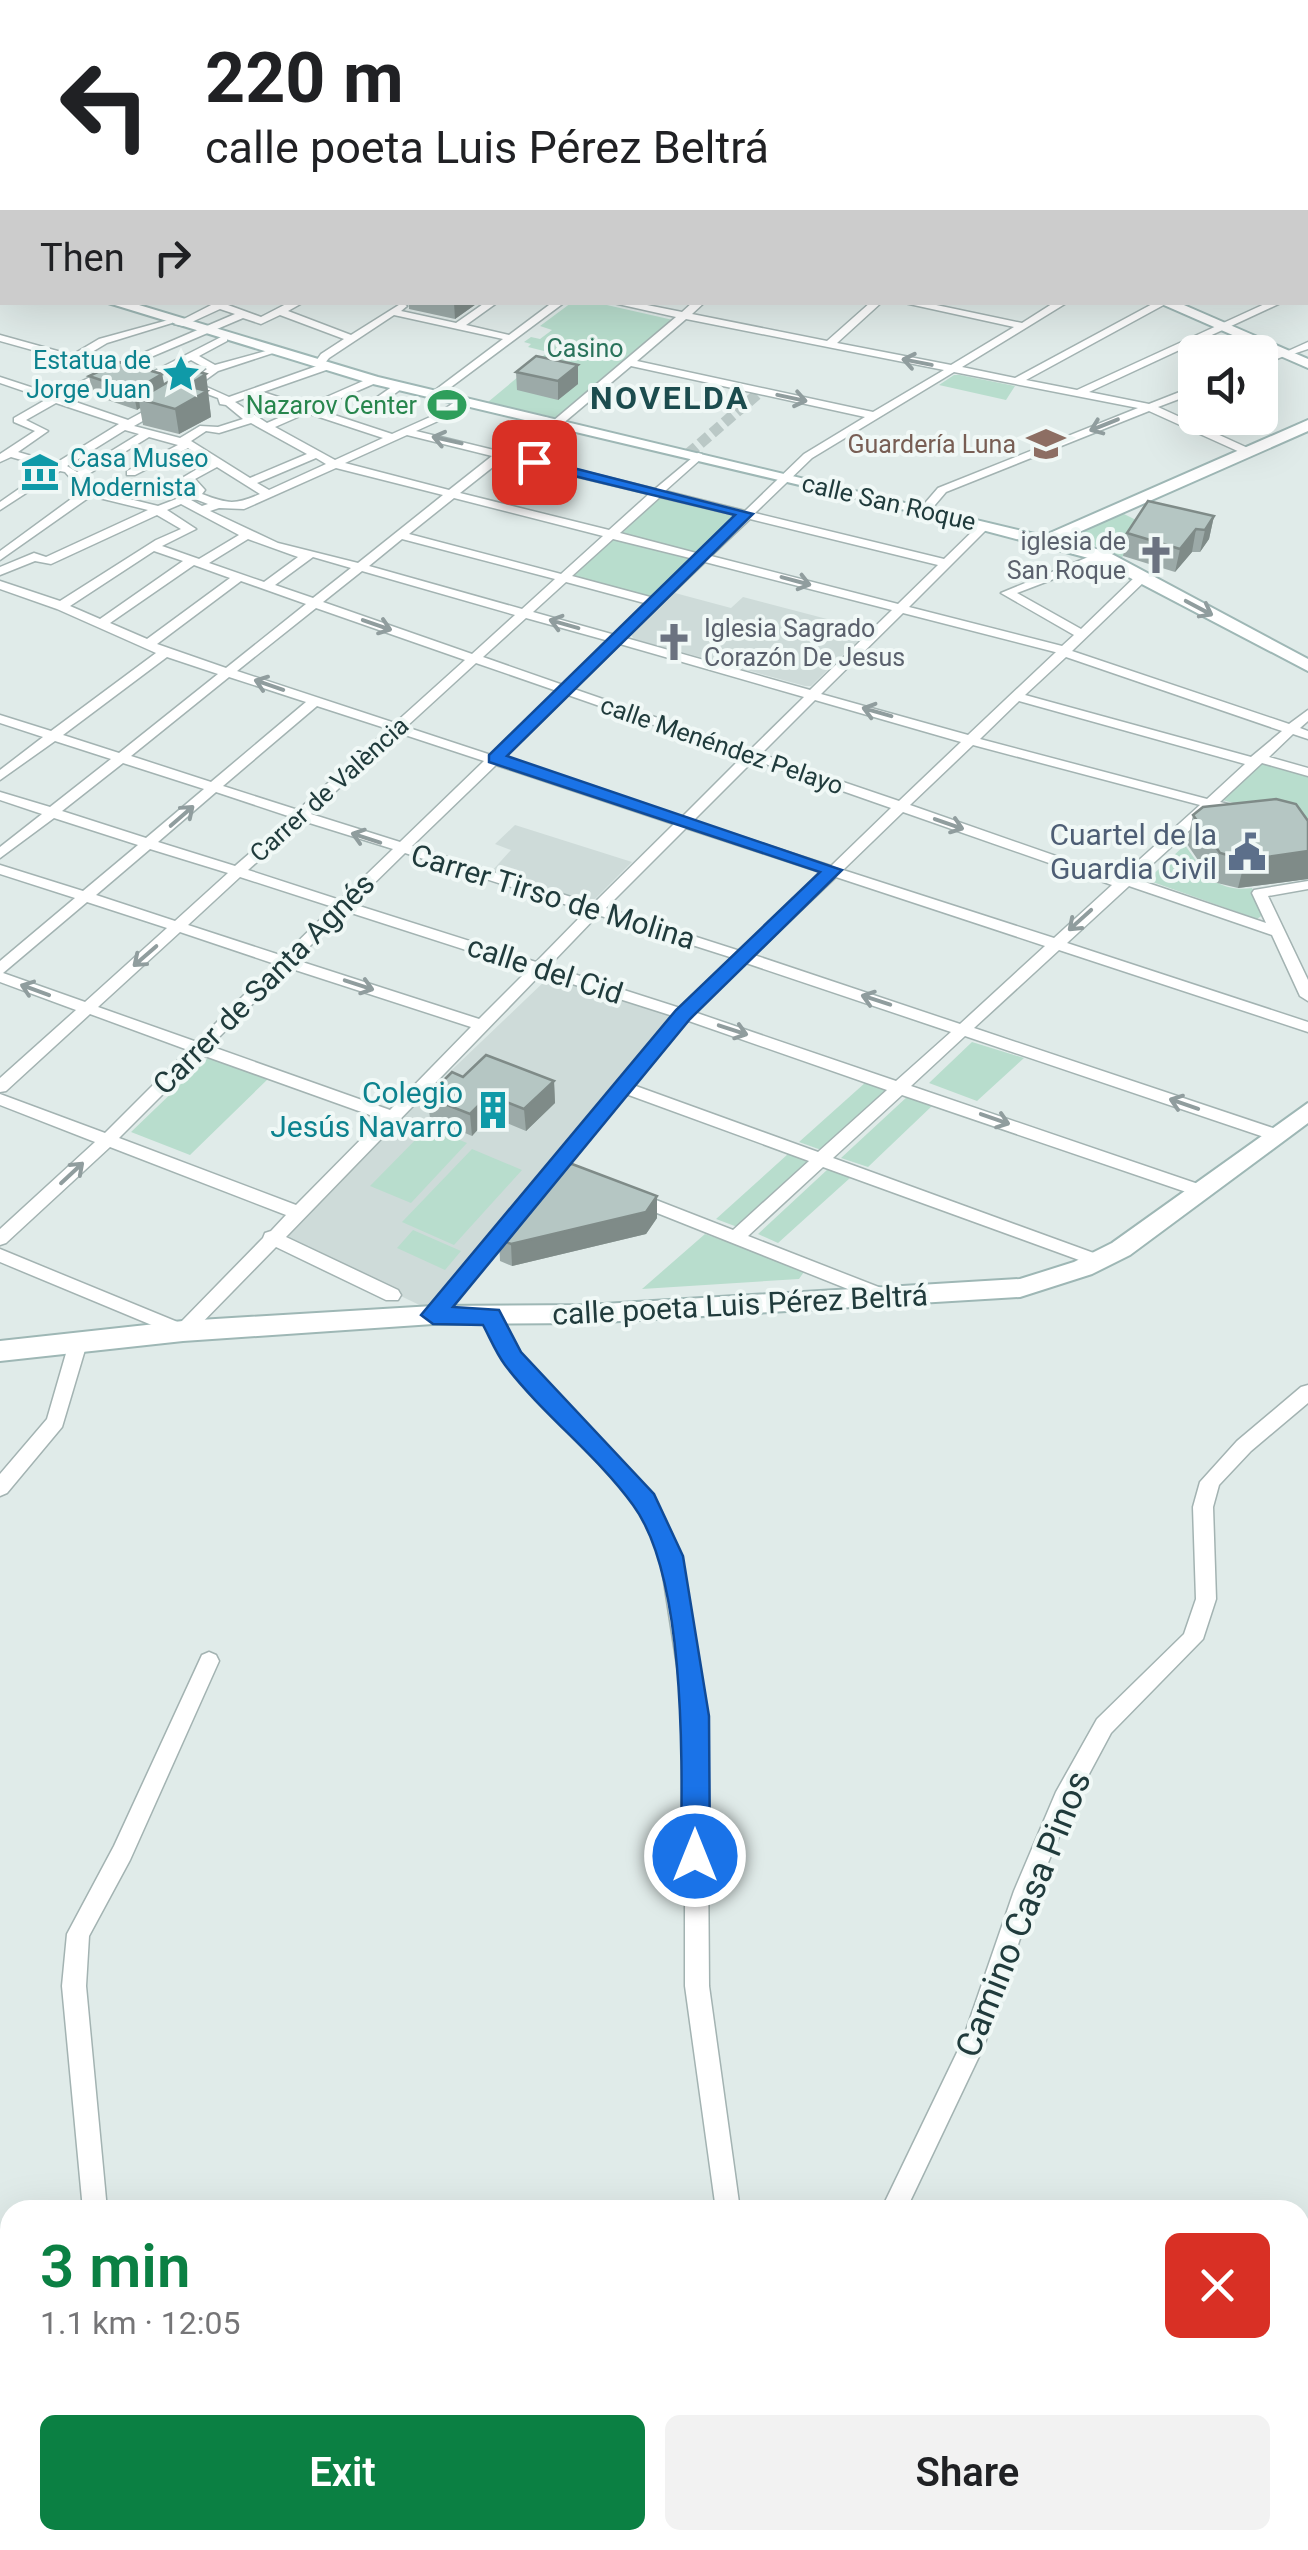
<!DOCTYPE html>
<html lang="en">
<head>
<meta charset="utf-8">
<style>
	:root { --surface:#fff; --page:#f2f2f2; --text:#202124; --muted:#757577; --accent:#0b8043 }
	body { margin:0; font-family:Roboto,sans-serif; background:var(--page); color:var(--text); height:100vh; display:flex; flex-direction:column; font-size:38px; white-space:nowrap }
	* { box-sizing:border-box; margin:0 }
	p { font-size:32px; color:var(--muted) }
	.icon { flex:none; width:55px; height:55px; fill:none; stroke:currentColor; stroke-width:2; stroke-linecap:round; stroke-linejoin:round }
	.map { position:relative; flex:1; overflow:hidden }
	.side { position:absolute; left:0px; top:2200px; width:1310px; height:350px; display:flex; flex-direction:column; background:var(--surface); border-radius:30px 30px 0 0; box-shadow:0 10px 40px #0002 }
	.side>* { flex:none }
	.hud { position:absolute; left:0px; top:0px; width:1310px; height:305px; box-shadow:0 10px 40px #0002; background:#fff; color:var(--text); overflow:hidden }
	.buttons { position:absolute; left:1178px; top:335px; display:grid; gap:20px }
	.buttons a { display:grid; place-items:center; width:100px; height:100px; border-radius:15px; background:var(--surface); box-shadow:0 10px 40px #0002; font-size:50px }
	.pin { position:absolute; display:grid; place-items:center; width:85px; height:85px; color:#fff; margin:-42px; border-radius:20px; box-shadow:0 5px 15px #0006 }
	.me { position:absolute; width:110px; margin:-55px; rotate:0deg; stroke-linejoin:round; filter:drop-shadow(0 0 8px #0008) }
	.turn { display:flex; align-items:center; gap:35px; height:210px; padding:0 40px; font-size:45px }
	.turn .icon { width:130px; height:130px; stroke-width:2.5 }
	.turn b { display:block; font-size:70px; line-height:85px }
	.then { display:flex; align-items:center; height:95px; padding:0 40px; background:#0003; gap:20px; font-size:38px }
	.round { display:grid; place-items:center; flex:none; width:105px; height:105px; border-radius:15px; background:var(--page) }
	.overview { display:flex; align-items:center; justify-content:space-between; height:170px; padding:0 40px }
	h1 { font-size:60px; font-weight:600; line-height:75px; color:var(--accent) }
	.action { display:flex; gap:20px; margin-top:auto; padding:20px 40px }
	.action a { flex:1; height:115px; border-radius:15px; background:var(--accent); color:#fff; font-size:40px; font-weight:600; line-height:115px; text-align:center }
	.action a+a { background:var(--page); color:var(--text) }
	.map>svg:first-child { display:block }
	.built { fill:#cedbd9 }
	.green { fill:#b8ddcd }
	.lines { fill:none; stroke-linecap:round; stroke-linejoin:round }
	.street-tunnel { stroke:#bac8c6; stroke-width:11; stroke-dasharray:11 5; stroke-linecap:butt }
	.street-casing { stroke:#a3b3b2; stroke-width:3 }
	.secondary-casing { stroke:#9eb7b5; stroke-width:4 }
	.street { fill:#fff; fill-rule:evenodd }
	.secondary { fill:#fff; fill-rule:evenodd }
	.wall { fill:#9caaa8 }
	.shaded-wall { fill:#7f8b88 }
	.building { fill:#b5c6c3; stroke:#7f8b88; stroke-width:2.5 }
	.oneway { stroke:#909d9e }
	.route { fill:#1a73e8; stroke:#114b97; stroke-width:2.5 }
	.labels { text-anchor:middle; stroke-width:8; stroke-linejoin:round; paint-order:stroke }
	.far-park-label { font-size:25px; fill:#2a745c; stroke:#f0f8f6 }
	.far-culture-label { font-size:25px; fill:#0d838f; stroke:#f0f8f6; text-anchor:end }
	.far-leisure-label { font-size:25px; fill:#27864d; stroke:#f0f8f6; text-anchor:end }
	.far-education-label { font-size:25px; fill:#785e54; stroke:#f0f8f6; text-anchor:end }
	.far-street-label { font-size:25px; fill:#203b3c; stroke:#f0f8f6 }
	.far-worship-label { font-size:25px; fill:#5b616d; stroke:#f0f8f6; text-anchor:end }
	.service-label { font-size:30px; fill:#4e5e75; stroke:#f0f8f6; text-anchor:end }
	.street-label { font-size:30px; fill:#203b3c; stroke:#f0f8f6 }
	.culture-label { font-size:30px; fill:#0d838f; stroke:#f0f8f6; text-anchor:end }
	.far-district-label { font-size:32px; font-weight:bold; letter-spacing:2.5px; fill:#1c4c4e; stroke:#f0f8f6 }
	.near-street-label { font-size:35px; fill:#203b3c; stroke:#f0f8f6 }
</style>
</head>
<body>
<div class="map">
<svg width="1308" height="2550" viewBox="0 0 1308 2550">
	<rect width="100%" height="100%" fill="#e0ebe9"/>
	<path class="built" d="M675 593 731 608 743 597 869 630 811 686H805L634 639 631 635Z
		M515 825 632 862 593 901 584 902 491 872 511 850 495 844Z
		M549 977 676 1017 430 1310 277 1237Z"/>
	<path class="green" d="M571 303H598L673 320 557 418 488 402 548 352 528 347 531 344 524 342 531 337 540 339 552 330 540 326Z
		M954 375H960L1015 386 1006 400 939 385Z
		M659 496 739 514 652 598 570 577Z
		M1122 513 1144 524 1121 559 1082 539 1084 531Z
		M1263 762 1308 775V823L1222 800Z
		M1185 845C1204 872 1215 893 1252 888L1264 914 1257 919 1147 880Z
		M972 1042 1024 1058 977 1101 929 1083Z
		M208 1058 269 1078 190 1155 131 1132Z
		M866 1082 891 1091 824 1151 799 1142Z
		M908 1096 933 1105 868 1167 841 1158Z
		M428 1127 467 1143 411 1203 370 1186Z
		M472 1149 522 1170 454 1245 402 1222Z
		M788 1154 812 1163 740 1228 716 1219Z
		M828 1169 850 1178 778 1243 758 1234Z
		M413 1230 461 1251 445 1270 397 1248Z
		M705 1234 806 1269 799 1279 642 1289Z"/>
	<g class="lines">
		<path class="street-tunnel" d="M688 454 761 391"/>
		<g class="street-casing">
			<path id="street" d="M0 44H2V49H0Z
				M0 89H2V93H0Z
				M2 133V139L0 140V134Z
				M0 175 2 176V182L0 181Z
				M0 217 2 218V224L0 223Z
				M2 248V255L0 256V249Z
				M217 302H231L228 305 261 317 290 302H304L288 311 351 335 402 303 407 306 401 311 456 323 486 302H498L466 325 509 335 553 302H565L439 396 430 394 503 339 394 315 329 358 324 364 329 365V369L263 392 306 406 370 378H378V382L316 409 392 434 439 413 459 399H467V403L447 417 416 431 498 451 544 417 548 418V422L509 453 655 489 698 453 702 454V458L665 491 745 511 804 454 865 417 631 366 561 425H553V421L676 317 609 302H632L682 312 693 302H705L692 314 827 341 871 302H882L837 343 951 365 1014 327 900 302H922L1022 323 1055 302H1068L962 367 1015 378 1156 302H1169L1026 380 1077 390 1269 302H1283L1089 392 1149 404 1195 386V393L1158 407 1250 449V453H1242L1149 411 946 492 929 512H921L919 510 938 488 1138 408 954 372 812 458 755 513 944 559 981 523H989V527L909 607 1062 646 1074 635 1001 593 1098 553H1106V559L1017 593 1081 629 1137 575H1145V581L1072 651 1289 724 1308 710V721L1300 728 1308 731V739L1293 734 1269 757 1308 768V776L1262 763 1220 802 1240 807V813L1213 809 1136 879 1266 923 1252 893 1254 890 1308 881V889L1268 896 1308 980V1001L1300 996 1272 935 1129 886 1067 943 1308 1022V1032L1059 950 974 1028 1282 1131 1284 1135 1282 1139H1270L965 1036 911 1086 1207 1187 1209 1191 1207 1195H1195L902 1095 833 1158 1102 1256 1105 1260 1096 1266 1090 1264 823 1167 748 1236 894 1293 897 1298 888 1305 632 1203 630 1199 632 1195 638 1193 733 1230 809 1161 626 1094 439 1320H427L424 1315 427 1310 673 1016 541 974 286 1237 398 1290 401 1295 398 1300H386L276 1247 189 1336 183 1338 0 1262V1249L180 1323 263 1238 265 1233 271 1231 286 1215 110 1147 6 1243 0 1245V1229L95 1142 0 1105V1094L105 1133 188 1050 90 1014 6 1091 0 1092V1078L76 1010 0 982V961L75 898 0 874V865L83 891 138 845 54 818 0 858V847L42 814 0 800V792L50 807 111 759 55 741 0 780V770L43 737 0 723V715L51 731 156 653 57 609 0 589V581L60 601 156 540 181 529 157 515 51 564 35 561 0 575V567L34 553 46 557 148 510 91 496 0 560V551L82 491 65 472 60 471 0 510V502L49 468 11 457 0 462V454L35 431 14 422V418L47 399 0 383V377L55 395 104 370 0 341V335L72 355 99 339 172 319V323L107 343 82 358 113 366 235 314 220 309 183 326 174 324ZM280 315 344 339 321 354 314 364 317 366 229 397 200 384 218 371 273 353V349L215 365 199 356 227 341V337L223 336 139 379 154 383 153 379 191 360 207 369 183 388 184 390 194 389 218 398 220 404 226 405 243 419 218 427 200 426 180 438 134 426 167 407V403H159L128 420 64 398 132 365 243 318 261 324ZM686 319 944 370 873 412 637 361ZM253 395 297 410 267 423 235 402ZM56 403 119 424 56 463 18 452 48 431 26 420ZM307 413 383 438 335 460 275 427ZM251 423 307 454 250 478 191 441 206 431 219 433ZM125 430 139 434 77 472 67 466ZM407 435 492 456 449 490 345 463ZM149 437 178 445 127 471V475H135L188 448 209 462 182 478 193 490 192 493 158 506 93 490 82 478ZM316 458 326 464 269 490 257 483ZM503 459 649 494 609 530 460 493ZM217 467 260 494C235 505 228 504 202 494L205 490 195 479ZM336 468 443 495 358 563 278 543 210 511 219 508 244 509ZM660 497 739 516 700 554 620 533ZM454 498 603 536 561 574 409 534ZM195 499 208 504 202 506 191 500ZM181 504 239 535 199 559 162 546 196 529 167 510ZM750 519 938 565 898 604 711 556ZM248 539 298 557 264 582 209 563ZM402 539 555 579 522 609 369 566ZM613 539 694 559 654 598 572 576ZM154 551 183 561 100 619 70 606ZM313 557 351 568 313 598 275 585ZM705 562 892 610 810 690 626 638ZM194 565 230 578 147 639 110 623ZM362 571 515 615 472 654 323 602ZM241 581 306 604 226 668 157 644ZM566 582 648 604 615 635 533 612ZM316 608 465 660 395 723 237 671ZM903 613 1055 652H1056L968 735 821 694ZM526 618 609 641 563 685 483 657ZM620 644 804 697 750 750 574 689ZM167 657 218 674 119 753 63 735ZM1066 657 1282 731 1251 757 1025 695ZM476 663 557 691 491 755 406 727ZM229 677 306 702 211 782 131 756ZM568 695 743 756 682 817 503 758ZM815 700 961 742 899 801 761 754ZM1019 701 1245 764 1207 799 980 739ZM317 706 388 729 298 810 223 786ZM399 733 484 761 400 842 311 814ZM973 745 1200 805 1119 878 910 805ZM754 760 891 808 831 866 693 821ZM123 763 204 789 146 838 62 811ZM496 765 674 824 593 904 412 846ZM216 792 291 817 235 866 158 842ZM903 812 1112 885 1054 938 843 870ZM303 821 393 849 340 900 248 870ZM686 828 823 873 740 951 606 908ZM150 849 228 873 175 921 96 895ZM405 853 586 911 536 962 353 904ZM240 877 333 907 283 956 188 925ZM836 877 1045 946 960 1024 754 955ZM87 902 167 928 85 1002 3 973ZM345 911 528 970 479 1019 296 960ZM598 915 733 958 680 1008 549 966ZM180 932 275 964 197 1042 98 1007ZM746 963 951 1032 896 1081 694 1012ZM289 968 471 1027 390 1110 210 1046ZM686 1020 887 1090 818 1152 633 1085ZM202 1055 381 1119 296 1205 119 1138Z
				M1308 342V349L1293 354 1288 351Z
				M1280 352 1289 354 1260 366V359Z
				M396 384 405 386 381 404H373V400Z
				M490 1309 496 1311 519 1353 652 1496 680 1556 707 1717 709 1986 740 2210H716L685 1986V1717L660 1556 638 1506 506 1363 481 1316 484 1311Z
				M78 1336 84 1338 87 1343 62 1427 7 1493 0 1496V1474L47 1419 69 1343 72 1338Z
				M1308 1385V1403L1251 1451 1219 1485 1213 1507 1216 1599 1203 1639 1111 1733 1073 1804 1036 1891 984 2046 906 2210H881L962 2042 1014 1891 1056 1792 1097 1719 1184 1634 1196 1599 1193 1507 1200 1482 1237 1441 1301 1387Z
				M209 1652 216 1655 219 1661 130 1860 89 1936 86 1986 107 2210H83L62 1986 67 1934 114 1846 202 1655Z
				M51 2540H94L89 2550H46Z
				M742 2540H770L768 2550H740Z"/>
		</g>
		<g class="secondary-casing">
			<path id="secondary" d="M336 0H359L360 2H338Z
				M0 55H2V62H0Z
				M0 265H2V273H0Z
				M105 302H129L378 377 1043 536 1308 420V431L1061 540 1108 552 1308 659V671L1096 560 922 514 369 383Z
				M1157 302H1177L1308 359V368Z
				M1308 1103V1123L1130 1255 1092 1274 1020 1297 587 1323 433 1324 183 1341 0 1361V1341L183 1321 433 1306 587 1305 1020 1279 1074 1262 1112 1243Z"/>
		</g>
		<use href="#street" class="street"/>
		<use href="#secondary" class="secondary"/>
	</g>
	<path class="wall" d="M0 0 2 2V31L0 30Z
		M409 302H479L455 319 409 309Z
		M578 365V384L558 400 517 390 516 372Z
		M162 374 164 384 206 374 211 417 179 434 143 425 140 408 137 410 93 395 89 376Z
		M1214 516 1209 539 1200 552H1192L1175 572 1123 556 1127 533Z
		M1193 815 1308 821V879L1238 888 1213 882 1187 844Z
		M463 1077 554 1081 555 1103 526 1131 490 1116 472 1136 430 1118 427 1097Z
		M657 1196V1218L646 1234 512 1266 500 1261 499 1239Z"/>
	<path class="shaded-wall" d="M46 0H82V2H41Z
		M454 302H479L455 319Z
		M578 365V384L558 400V381Z
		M162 374 166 393 139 399 140 408 137 410 133 391Z
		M206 374 211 417 179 434 175 409 187 386Z
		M1214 516 1209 539 1200 552 1205 530Z
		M1196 529 1192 552 1175 572 1180 549Z
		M1308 851V879L1238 888 1245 860Z
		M554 1081 555 1103 526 1131 524 1109Z
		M489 1095 490 1116 472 1136 470 1114Z
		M657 1196V1218L646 1234 512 1266 511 1244Z"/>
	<path class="building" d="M0 0H46L41 2H2V11H0Z
		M536 356 578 365 558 381 516 372Z
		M119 362 162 374 133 391 89 376Z
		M190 369 206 374 187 386 207 391 175 409 139 399Z
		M1148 501 1214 516 1205 530 1196 529 1180 549 1127 533Z
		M1276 799 1296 804 1308 821V851L1245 860 1220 853 1193 815 1203 807Z
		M486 1055 554 1081 524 1109 489 1095 470 1114 427 1097 452 1072 463 1077Z
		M572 1164 657 1196 646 1212 511 1244 499 1239 563 1166Z"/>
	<defs><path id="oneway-shaft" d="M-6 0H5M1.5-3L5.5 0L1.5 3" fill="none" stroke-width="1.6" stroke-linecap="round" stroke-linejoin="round" transform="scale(2.5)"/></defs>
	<g class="oneway">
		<use href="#oneway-shaft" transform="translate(917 362) rotate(-169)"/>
		<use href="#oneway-shaft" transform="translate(792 398) rotate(12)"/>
		<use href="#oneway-shaft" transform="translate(1104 425) rotate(158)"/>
		<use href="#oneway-shaft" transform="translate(447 440) rotate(-167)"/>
		<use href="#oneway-shaft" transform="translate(796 581) rotate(15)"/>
		<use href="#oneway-shaft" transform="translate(1199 608) rotate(28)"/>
		<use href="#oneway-shaft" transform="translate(564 624) rotate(-164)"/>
		<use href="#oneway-shaft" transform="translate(377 625) rotate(19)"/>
		<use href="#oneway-shaft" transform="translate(269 685) rotate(-161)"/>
		<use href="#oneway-shaft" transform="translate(877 712) rotate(-164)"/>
		<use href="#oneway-shaft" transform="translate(182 816) rotate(-41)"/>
		<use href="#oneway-shaft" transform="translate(949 824) rotate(19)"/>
		<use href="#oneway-shaft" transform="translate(366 838) rotate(-162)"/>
		<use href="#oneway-shaft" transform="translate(1080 920) rotate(138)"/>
		<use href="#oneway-shaft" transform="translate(145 956) rotate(139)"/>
		<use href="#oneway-shaft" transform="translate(359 985) rotate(18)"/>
		<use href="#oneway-shaft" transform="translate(35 990) rotate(-160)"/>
		<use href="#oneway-shaft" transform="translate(876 1000) rotate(-162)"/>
		<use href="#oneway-shaft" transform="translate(733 1030) rotate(18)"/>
		<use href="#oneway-shaft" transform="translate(1184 1104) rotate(-161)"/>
		<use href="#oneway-shaft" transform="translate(995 1119) rotate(19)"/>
		<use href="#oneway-shaft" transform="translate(72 1173) rotate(-43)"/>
	</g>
	<path class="route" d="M534 458 753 514 507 756 842 870 690 1019 453 1307 499 1310 521 1352 654 1494 683 1556 709 1716 710 1856 705 1866 695 1870 685 1866 681 1856C682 1767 687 1578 633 1505 596 1454 543 1415 505 1365 496 1353 490 1338 483 1325L433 1324 421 1315 676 1010 820 872 489 762V755L735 515 529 465V459Z"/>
	<defs>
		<g id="sight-bare" transform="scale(3)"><path d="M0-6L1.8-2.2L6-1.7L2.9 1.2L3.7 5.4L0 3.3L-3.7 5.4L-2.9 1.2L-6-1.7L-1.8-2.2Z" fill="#0f9aa8" stroke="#f0f8f6" stroke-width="2.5" paint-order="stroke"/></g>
		<g id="stadium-bare" transform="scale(3)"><path d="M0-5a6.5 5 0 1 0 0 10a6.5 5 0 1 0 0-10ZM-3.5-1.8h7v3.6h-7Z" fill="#2e9e5b" stroke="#f0f8f6" stroke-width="2.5" paint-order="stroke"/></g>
		<g id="school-bare" transform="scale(3)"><path d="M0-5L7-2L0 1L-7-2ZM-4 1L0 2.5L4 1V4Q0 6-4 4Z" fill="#8d6e63" stroke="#f0f8f6" stroke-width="2.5" paint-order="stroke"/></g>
		<g id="museum-bare" transform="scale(3)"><path d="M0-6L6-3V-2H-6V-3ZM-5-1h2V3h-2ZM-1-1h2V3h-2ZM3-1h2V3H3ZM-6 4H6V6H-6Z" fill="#0f9aa8" stroke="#f0f8f6" stroke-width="2.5" paint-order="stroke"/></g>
		<g id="church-bare" transform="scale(3)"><path d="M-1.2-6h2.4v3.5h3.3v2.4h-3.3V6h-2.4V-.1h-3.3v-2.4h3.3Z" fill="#6b7280" stroke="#f0f8f6" stroke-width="2.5" paint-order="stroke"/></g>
		<g id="civic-bare" transform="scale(3)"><path d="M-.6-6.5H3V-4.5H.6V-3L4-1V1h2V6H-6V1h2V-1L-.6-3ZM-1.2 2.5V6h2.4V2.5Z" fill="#5c6f8a" stroke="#f0f8f6" stroke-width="2.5" paint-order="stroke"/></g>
		<g id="building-bare" transform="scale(3)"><path d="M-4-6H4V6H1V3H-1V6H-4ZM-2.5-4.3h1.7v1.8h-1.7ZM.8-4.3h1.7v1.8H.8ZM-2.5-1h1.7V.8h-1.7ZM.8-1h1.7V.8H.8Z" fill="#0f9aa8" stroke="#f0f8f6" stroke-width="2.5" paint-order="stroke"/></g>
	</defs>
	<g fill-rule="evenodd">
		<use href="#sight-bare" x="181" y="374"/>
		<use href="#stadium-bare" x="447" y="405"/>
		<use href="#school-bare" x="1046" y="444"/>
		<use href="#museum-bare" x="40" y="472"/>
		<use href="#church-bare" x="1156" y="555"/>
		<use href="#church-bare" x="674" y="642"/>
		<use href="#civic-bare" x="1247" y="852"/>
		<use href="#building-bare" x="493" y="1110"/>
	</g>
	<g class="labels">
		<g class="far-park-label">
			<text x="585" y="357">Casino</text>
		</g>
		<g class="far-culture-label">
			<text x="151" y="369">Estatua de<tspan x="151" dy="29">Jorge Juan</tspan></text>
			<text x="70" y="467" text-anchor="start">Casa Museo<tspan x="70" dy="29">Modernista</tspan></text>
		</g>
		<g class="far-leisure-label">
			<text x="417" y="414">Nazarov Center</text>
		</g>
		<g class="far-education-label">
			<text x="1016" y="453">Guardería Luna</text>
		</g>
		<g class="far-street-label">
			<text transform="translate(889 502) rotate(13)" y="9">calle San Roque</text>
			<text transform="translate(722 745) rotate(19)" y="9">calle Menéndez Pelayo</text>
			<text transform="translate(329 789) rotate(-42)" y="9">Carrer de València</text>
		</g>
		<g class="far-worship-label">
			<text x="1126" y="550">iglesia de<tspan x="1126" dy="29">San Roque</tspan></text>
			<text x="704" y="637" text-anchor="start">Iglesia Sagrado<tspan x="704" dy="29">Corazón De Jesus</tspan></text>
		</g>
		<g class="service-label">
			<text x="1217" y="845">Cuartel de la<tspan x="1217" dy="34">Guardia Civil</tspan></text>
		</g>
		<g class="street-label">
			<text transform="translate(553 897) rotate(17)" y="10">Carrer Tirso de Molina</text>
			<text transform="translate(545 970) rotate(18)" y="10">calle del Cid</text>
			<text transform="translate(264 984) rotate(-45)" y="10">Carrer de Santa Agnés</text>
			<text transform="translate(740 1305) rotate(-3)" y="10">calle poeta Luis Pérez Beltrá</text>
		</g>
		<g class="culture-label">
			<text x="463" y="1103">Colegio<tspan x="463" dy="34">Jesús Navarro</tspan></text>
		</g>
		<g class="far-district-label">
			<text x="670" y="409">NOVELDA</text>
		</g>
		<g class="near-street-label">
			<text transform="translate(1023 1914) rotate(-68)" y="12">Camino Casa Pinos</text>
		</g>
	</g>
</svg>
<div class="buttons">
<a><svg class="icon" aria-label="sound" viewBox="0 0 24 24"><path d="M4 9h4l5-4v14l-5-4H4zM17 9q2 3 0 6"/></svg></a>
</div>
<div class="pin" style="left:534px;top:462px;background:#d93025"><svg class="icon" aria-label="arrive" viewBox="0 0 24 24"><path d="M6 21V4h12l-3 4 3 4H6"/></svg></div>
<svg class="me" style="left:695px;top:1856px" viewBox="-20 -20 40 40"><circle r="17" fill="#1a73e8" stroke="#fff" stroke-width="3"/><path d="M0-11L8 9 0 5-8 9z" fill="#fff"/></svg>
<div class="hud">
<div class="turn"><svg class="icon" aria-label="left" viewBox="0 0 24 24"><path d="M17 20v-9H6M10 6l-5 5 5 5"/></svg><div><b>220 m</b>calle poeta Luis Pérez Beltrá</div></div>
<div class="then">Then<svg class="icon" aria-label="right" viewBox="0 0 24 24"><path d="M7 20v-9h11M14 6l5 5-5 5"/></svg></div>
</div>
<section class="side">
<div class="overview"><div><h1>3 min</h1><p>1.1 km · 12:05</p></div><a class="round" style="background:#d93025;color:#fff"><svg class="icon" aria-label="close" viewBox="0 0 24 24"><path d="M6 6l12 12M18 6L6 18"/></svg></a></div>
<div class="action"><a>Exit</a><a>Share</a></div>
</section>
</div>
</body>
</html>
